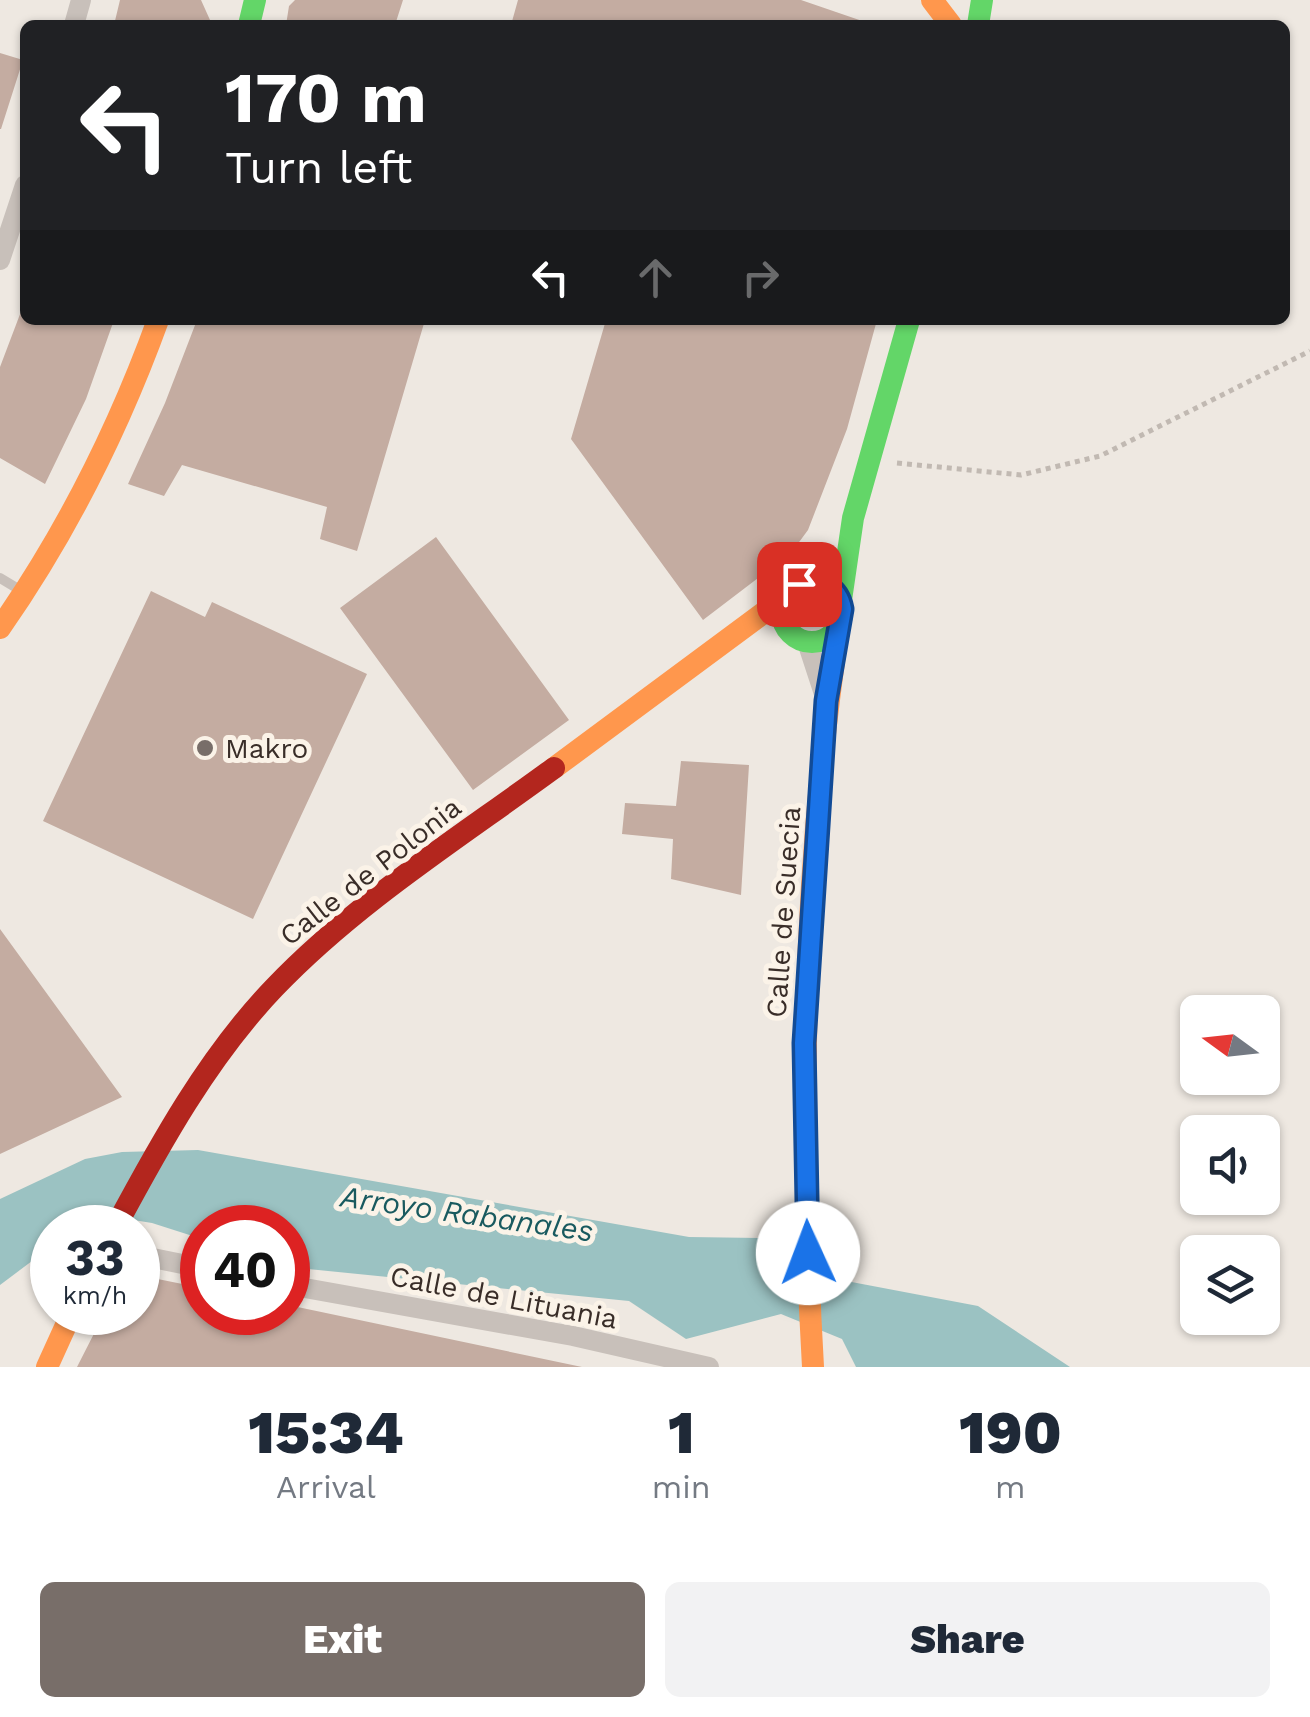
<!DOCTYPE html>
<html lang="en">
<head>
<meta charset="utf-8">
<style>
	:root { --surface:#fff; --page:#f2f2f3; --text:#1f2937; --muted:#747a83; --accent:#786e69 }
	body { margin:0; font-family:"Work Sans",sans-serif; background:var(--page); color:var(--text); height:100vh; display:flex; flex-direction:column; font-size:38px; white-space:nowrap }
	* { box-sizing:border-box; margin:0 }
	p { font-size:32px; color:var(--muted) }
	.icon { flex:none; width:55px; height:55px; fill:none; stroke:currentColor; stroke-width:2; stroke-linecap:round; stroke-linejoin:round }
	.map { position:relative; height:1367px; overflow:hidden }
	.details { display:flex; flex-direction:column; background:var(--surface); flex:1 }
	.details>* { flex:none }
	.banner { position:absolute; left:20px; top:20px; width:1270px; height:305px; border-radius:15px; box-shadow:0 2px 8px #0004; background:#202124; color:#fff; overflow:hidden }
	.needle { width:65px; rotate:285deg }
	.fabs { position:absolute; left:1180px; top:995px; display:grid; gap:20px }
	.fabs a { display:grid; place-items:center; width:100px; height:100px; border-radius:15px; background:var(--surface); box-shadow:0 2px 8px #0004; font-size:50px }
	.speed { position:absolute; left:30px; top:1205px; display:flex; gap:20px; font-size:50px; font-weight:700; text-align:center }
	.speed>* { display:grid; place-content:center; width:130px; height:130px; border-radius:50%; background:var(--surface); box-shadow:0 2px 8px #0004; line-height:1 }
	.speed small { font-size:25px; font-weight:400 }
	.speed .limit { border:15px solid #d22; background:#fff; color:#111 }
	.pin { position:absolute; display:grid; place-items:center; width:85px; height:85px; color:#fff; margin:-42px; border-radius:20px; box-shadow:0 5px 15px #0006 }
	.me { position:absolute; width:110px; margin:-55px; rotate:358deg; stroke-linejoin:round; filter:drop-shadow(0 0 8px #0008) }
	.turn { display:flex; align-items:center; gap:35px; height:210px; padding:0 40px; font-size:45px }
	.turn .icon { width:130px; height:130px; stroke-width:2.5 }
	.turn b { display:block; font-size:70px; line-height:85px }
	.lanes { display:flex; align-items:center; height:95px; padding:0 40px; background:#0003; justify-content:center; gap:50px; direction:ltr }
	.lanes .off { opacity:.35 }
	.eta { display:flex; justify-content:space-evenly; align-items:center; height:170px; text-align:center }
	.eta b { font-size:60px; font-weight:800; line-height:70px }
	.action { display:flex; gap:20px; margin-top:auto; padding:20px 40px }
	.action a { flex:1; height:115px; border-radius:15px; background:var(--accent); color:#fff; font-size:40px; font-weight:800; line-height:115px; text-align:center }
	.action a+a { background:var(--page); color:var(--text) }
	.map>svg:first-child { display:block }
	.water { fill:#9bc2c2 }
	.building { fill:#c4aca1 }
	.lines { fill:none; stroke-linecap:round; stroke-linejoin:round }
	.path { stroke:#c1b9b2; stroke-width:5; stroke-dasharray:5 5; stroke-linecap:butt }
	.lane { stroke:#c8c0ba; stroke-width:10 }
	.street { stroke:#c8c0ba; stroke-width:20 }
	.fast { stroke:#63d668; stroke-width:22 }
	.slow { stroke:#ff974d; stroke-width:22 }
	.jam { stroke:#b3261e; stroke-width:22 }
	.route-casing { stroke:#114b97; stroke-width:25 }
	.route { stroke:#1a73e8; stroke-width:18 }
	.poi-dot { fill:#786e69; stroke:#fbf3e8; stroke-width:4 }
	.labels { text-anchor:middle; stroke-width:10; stroke-linejoin:round; paint-order:stroke }
	.poi-label { font-size:28px; fill:#392d28; stroke:#fbf3e8; text-anchor:start }
	.street-label { font-size:28px; fill:#392d28; stroke:#fbf3e8 }
	.water-label { font-size:30px; font-style:italic; fill:#195a5f; stroke:#fbf3e8 }
</style>
</head>
<body>
<div class="map">
<svg width="1310" height="1367" viewBox="0 0 1310 1367">
	<rect width="100%" height="100%" fill="#eee8e1"/>
	<path class="water" d="M198 1150 689 1237 759 1238 841 1280 978 1306 1070 1367H856L842 1339 781 1314 686 1339 629 1301 288 1267V1228H202V1239L152 1223 96 1214 78 1227 52 1228V1246L0 1285V1199L85 1159 122 1152Z"/>
	<path class="building" d="M120 0H201L210 20 208 25H114Z
		M295 0H403L395 25H286L289 6Z
		M518 0H801L871 24 511 25Z
		M0 53 23 60 1 129H0Z
		M25 301V320H114L86 399 45 484 0 458V367Z
		M197 320H425L357 551 320 539 327 507 182 465 164 496 128 484 165 403Z
		M606 320H877L847 429 808 530 791 553 703 620 571 439Z
		M436 537 569 720 473 790 340 608Z
		M151 591 205 617 212 602 367 674 253 919 43 821Z
		M681 761 749 765 741 895 671 879 673 839 622 834 625 803 676 806Z
		M0 929 122 1097 0 1154Z
		M138 1275 202 1288V1312H288V1305L582 1367H77L105 1312H138Z"/>
	<g class="lines">
		<path class="path" d="M897 463 1021 475 1100 456 1310 351"/>
		<path class="lane" d="M0 578 20 590"/>
		<path class="street" d="M74 25 81 0
			M0 260 25 185
			M807 642 825 697
			M138 1255 202 1268
			M288 1285 573 1336 709 1367"/>
		<path class="fast" d="M249 25 255 0
			M978 25 982 0
			M782 612a30 30 0 1 1 60 0a30 30 0 1 1-60 0Z
			M841 600 853 518 909 320"/>
		<path class="slow" d="M932 0 951 25
			M0 628C67 532 118 430 158 320
			M554 768 785 597
			M47 1367 72 1312
			M813 1367C799 1122 802 870 839 627"/>
		<path class="jam" d="M115 1228C160 1144 208 1057 274 988 355 903 460 837 554 768"/>
	</g>
	<g class="lines">
		<g class="route-casing">
			<path id="route" d="M799 584C820 578 838 587 842 609L826 701 804 1043 808 1253"/>
		</g>
		<use href="#route" class="route"/>
	</g>
	<circle class="poi-dot" cx="205" cy="748" r="10"/>
	<g class="labels">
		<g class="poi-label">
			<text x="225" y="758">Makro</text>
		</g>
		<g class="street-label">
			<text transform="translate(370 871) rotate(-38)" y="10">Calle de Polonia</text>
			<text transform="translate(783 912) rotate(-86)" y="10">Calle de Suecia</text>
			<text transform="translate(504 1297) rotate(11)" y="10">Calle de Lituania</text>
		</g>
		<g class="water-label">
			<text transform="translate(467 1214) rotate(8)" y="10">Arroyo Rabanales</text>
		</g>
	</g>
</svg>
<div class="fabs">
<a><svg class="needle" viewBox="-14 -14 28 28"><path d="M0-13l5 13h-10z" fill="#e53935"/><path d="M0 13l5-13h-10z" fill="#747a83"/></svg></a>
<a><svg class="icon" aria-label="sound" viewBox="0 0 24 24"><path d="M4 9h4l5-4v14l-5-4H4zM17 9q2 3 0 6"/></svg></a>
<a><svg class="icon" aria-label="layers" viewBox="0 0 24 24"><path d="M12 4l9 5-9 5-9-5zM3 14l9 5 9-5"/></svg></a>
</div>
<div class="speed"><div>33<small>km/h</small></div><div class="limit">40</div></div>
<div class="pin" style="left:799px;top:584px;background:#d93025"><svg class="icon" aria-label="arrive" viewBox="0 0 24 24"><path d="M6 21V4h12l-3 4 3 4H6"/></svg></div>
<svg class="me" style="left:808px;top:1253px" viewBox="-20 -20 40 40"><circle r="19" fill="#fff"/><path d="M0-13L10 11 0 6-10 11z" fill="#1a73e8"/></svg>
<div class="banner">
<div class="turn"><svg class="icon" aria-label="left" viewBox="0 0 24 24"><path d="M17 20v-9H6M10 6l-5 5 5 5"/></svg><div><b>170 m</b>Turn left</div></div>
<div class="lanes"><svg class="icon" aria-label="left" viewBox="0 0 24 24"><path d="M17 20v-9H6M10 6l-5 5 5 5"/></svg><svg class="icon off" aria-label="ahead" viewBox="0 0 24 24"><path d="M12 20V5M6 11l6-6 6 6"/></svg><svg class="icon off" aria-label="right" viewBox="0 0 24 24"><path d="M7 20v-9h11M14 6l5 5-5 5"/></svg></div>
</div>
</div>
<section class="details">
<div class="eta">
<div><b>15:34</b><p>Arrival</p></div>
<div><b>1</b><p>min</p></div>
<div><b>190</b><p>m</p></div>
</div>
<div class="action"><a>Exit</a><a>Share</a></div>
</section>
</body>
</html>
